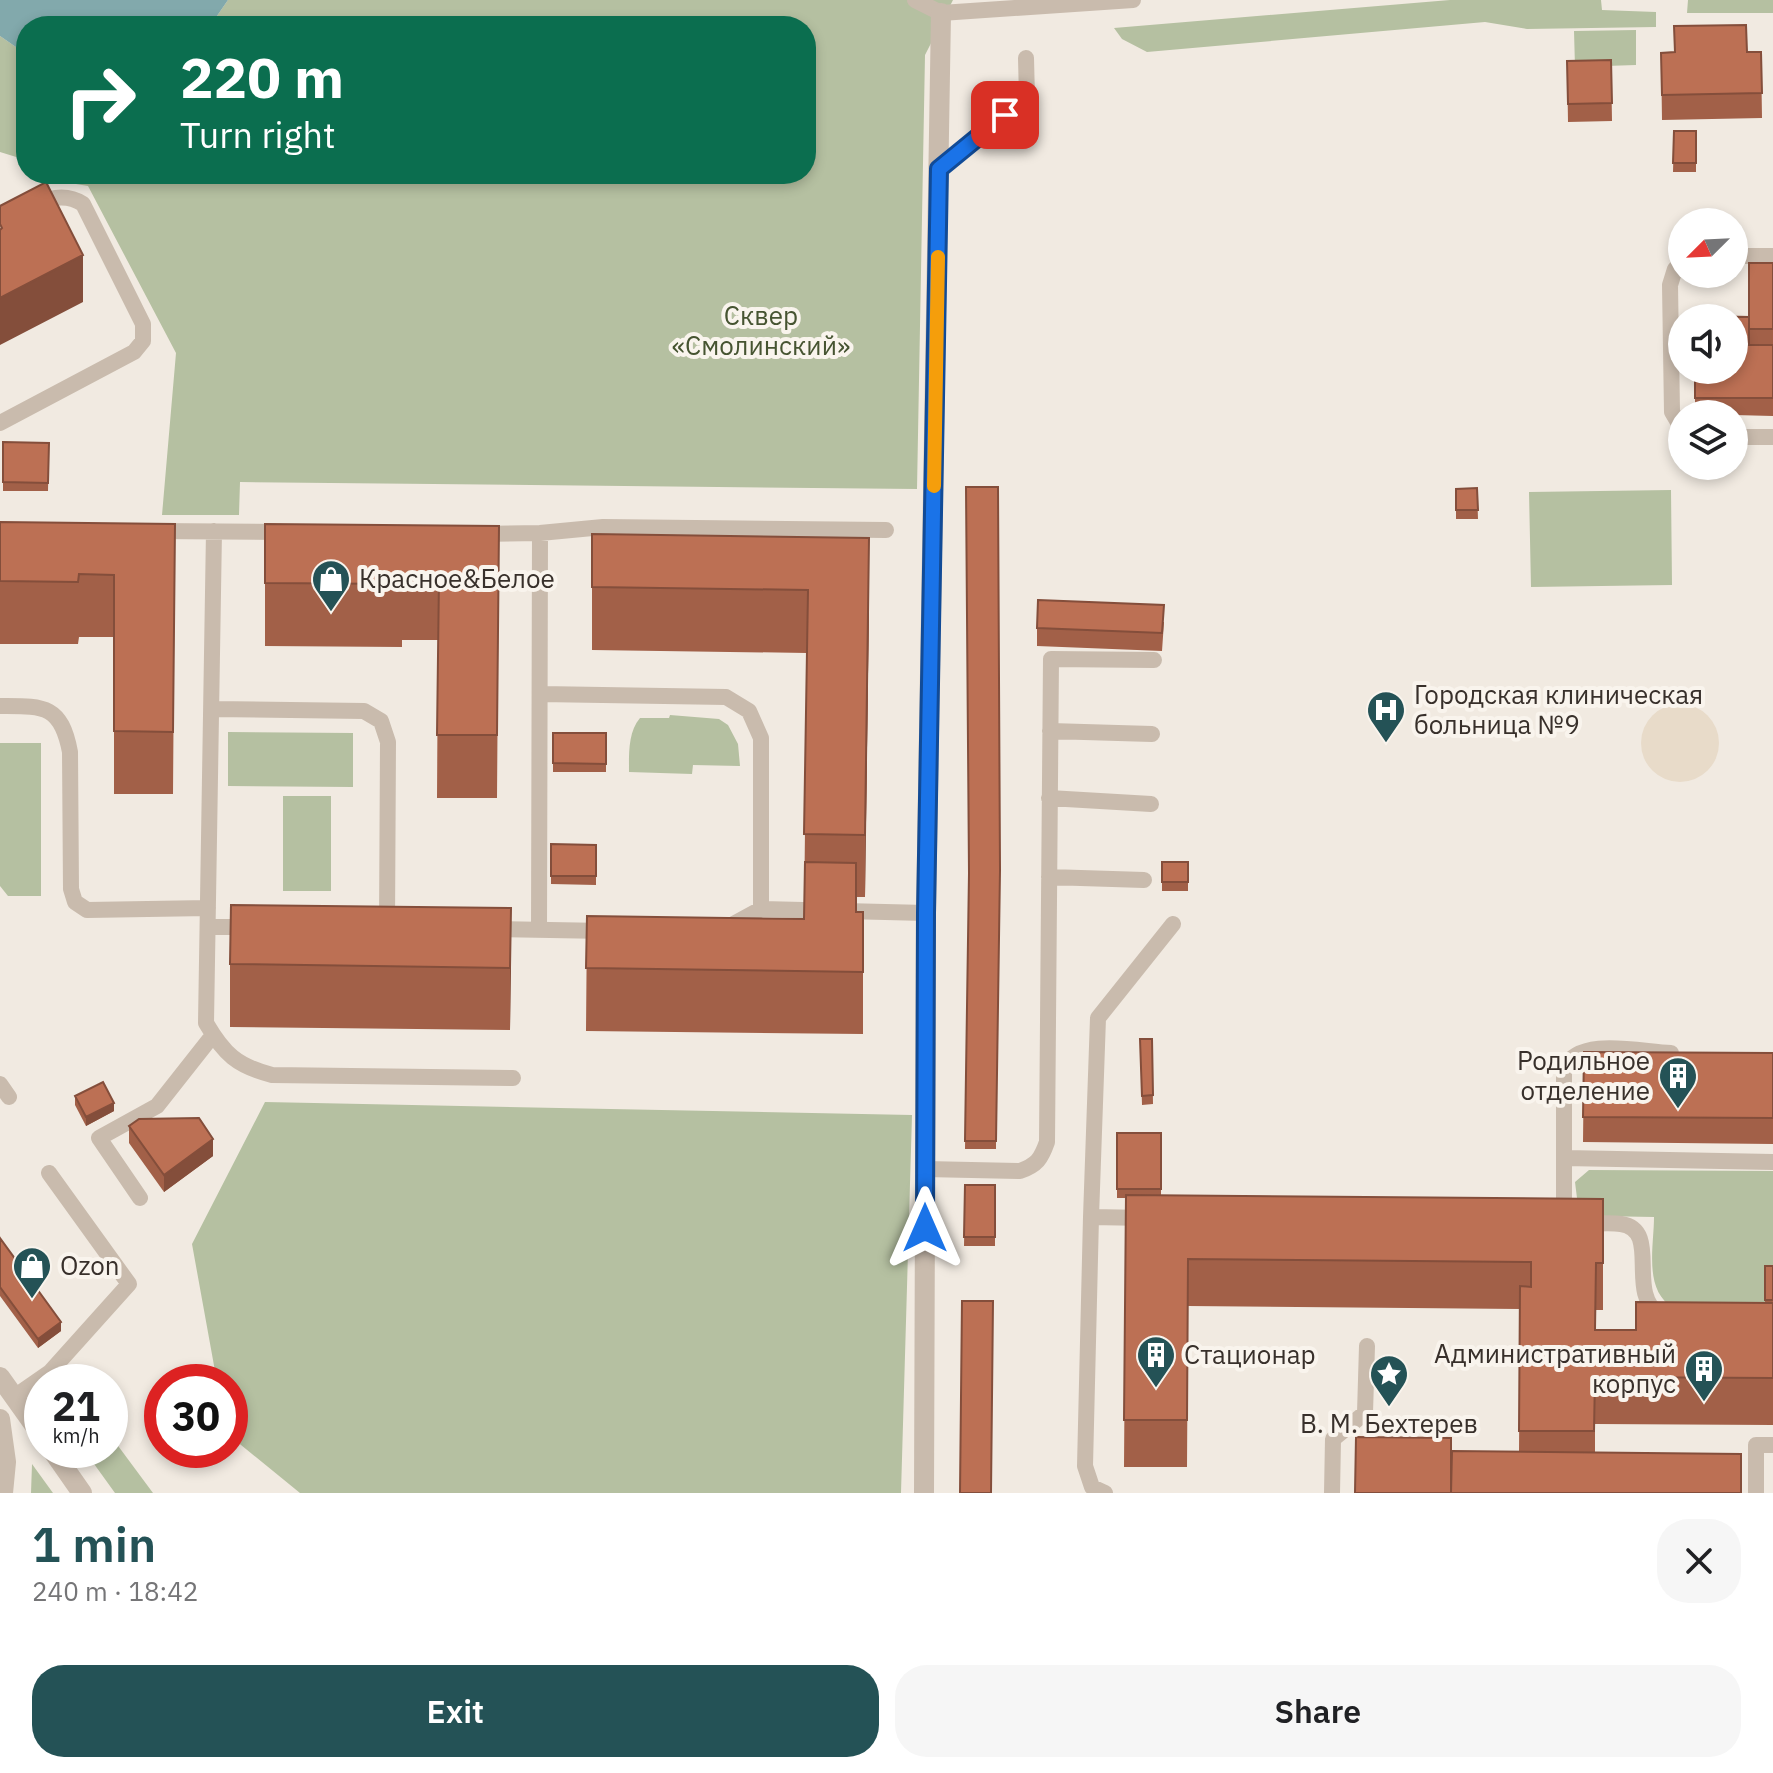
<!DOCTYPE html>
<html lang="en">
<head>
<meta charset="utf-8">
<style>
	:root { --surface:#fff; --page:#f6f6f6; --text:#202124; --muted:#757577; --accent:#245256 }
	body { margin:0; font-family:"IBM Plex Sans",sans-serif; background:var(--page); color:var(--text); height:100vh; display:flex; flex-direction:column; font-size:30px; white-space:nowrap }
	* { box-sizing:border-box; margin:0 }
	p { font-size:26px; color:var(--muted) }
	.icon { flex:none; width:44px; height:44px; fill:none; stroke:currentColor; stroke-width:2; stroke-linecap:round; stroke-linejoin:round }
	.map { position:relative; height:1493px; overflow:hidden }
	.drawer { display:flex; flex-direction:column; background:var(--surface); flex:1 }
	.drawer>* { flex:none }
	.banner { position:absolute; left:16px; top:16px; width:800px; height:168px; border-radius:32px; box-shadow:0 4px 12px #0003; background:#0b6e4f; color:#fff; overflow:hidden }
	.needle { width:52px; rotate:246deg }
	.buttons { position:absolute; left:1668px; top:208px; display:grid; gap:16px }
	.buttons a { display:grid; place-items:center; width:80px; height:80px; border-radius:50%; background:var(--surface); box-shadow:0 4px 12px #0003; font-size:40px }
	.speed { position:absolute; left:24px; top:1364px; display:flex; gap:16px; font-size:40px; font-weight:700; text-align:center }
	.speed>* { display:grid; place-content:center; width:104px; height:104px; border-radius:50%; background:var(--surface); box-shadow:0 4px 12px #0003; line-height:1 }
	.speed small { font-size:20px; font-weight:400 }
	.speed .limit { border:12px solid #d22; background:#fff; color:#111 }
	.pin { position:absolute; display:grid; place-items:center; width:68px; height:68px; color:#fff; margin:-34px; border-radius:16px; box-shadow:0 4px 12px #0006 }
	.me { position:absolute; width:88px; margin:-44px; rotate:0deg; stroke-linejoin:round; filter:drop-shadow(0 0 6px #0008) }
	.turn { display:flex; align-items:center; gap:28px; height:168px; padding:0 32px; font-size:36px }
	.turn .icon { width:104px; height:104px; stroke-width:2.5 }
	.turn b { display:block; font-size:56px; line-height:68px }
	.round { display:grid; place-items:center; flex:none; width:84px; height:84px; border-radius:32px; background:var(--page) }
	.overview { display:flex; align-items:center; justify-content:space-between; height:136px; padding:0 32px }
	h1 { font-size:48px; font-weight:600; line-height:60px; color:var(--accent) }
	.cta { display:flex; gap:16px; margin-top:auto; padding:16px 32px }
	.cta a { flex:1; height:92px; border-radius:32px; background:var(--accent); color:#fff; font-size:32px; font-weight:600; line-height:92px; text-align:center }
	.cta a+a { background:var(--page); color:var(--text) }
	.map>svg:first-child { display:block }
	.green { fill:#b5c0a1 }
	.plaza { fill:#e8dbc9 }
	.water { fill:#82a9ac }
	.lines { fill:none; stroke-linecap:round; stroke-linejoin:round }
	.service { stroke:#c9bbad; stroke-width:16 }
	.minor { stroke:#c9bbad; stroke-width:20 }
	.tertiary { stroke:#c9bbad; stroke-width:20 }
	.wall { fill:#a26048 }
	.shaded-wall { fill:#844e3b }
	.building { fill:#bc7054; stroke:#844e3b; stroke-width:2 }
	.route-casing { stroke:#114b97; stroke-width:20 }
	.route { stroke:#1a73e8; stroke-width:14 }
	.slow { stroke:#f59e0b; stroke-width:14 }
	.labels { text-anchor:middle; stroke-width:8; stroke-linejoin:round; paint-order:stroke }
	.park-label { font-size:26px; fill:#465431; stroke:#f9f4ed }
	.poi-label { font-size:26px; fill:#38302b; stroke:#f9f4ed; text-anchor:start }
</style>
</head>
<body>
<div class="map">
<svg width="1773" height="1493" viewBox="0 0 1773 1493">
	<rect width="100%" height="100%" fill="#f1eae1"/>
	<path class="green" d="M228 0H953L925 55 917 489 240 482 239 515H162L176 353 88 186 64 182 59 174H806V26H210Z
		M1450 0H1601L1602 10 1656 12V27L1527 29 1485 22 1147 52 1122 39 1114 28Z
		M1688 0H1773V13H1687Z
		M1636 30V65L1575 67 1574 31Z
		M0 36 26 54V160L0 152Z
		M1671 490 1672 585 1531 587 1529 492Z
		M670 715 719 719 728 725 738 744 740 766 693 765 692 774 629 772C629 754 628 732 640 718H669Z
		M228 732 353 733V787L228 786Z
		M0 743H41V896H8L0 886Z
		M283 796H331V891H283Z
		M265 1102 912 1115 901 1493H300L230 1436V1382H217L192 1244Z
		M1589 1170 1773 1171V1274L1765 1275V1309L1674 1308C1643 1291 1654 1247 1654 1217L1598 1216 1578 1206 1575 1182Z
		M110 1435 153 1493H115L84 1450H110Z
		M32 1464 53 1493H31Z"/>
	<path class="plaza" d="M1641 743a39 39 0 1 1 78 0a39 39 0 1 1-78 0Z"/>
	<path class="water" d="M0 0H228L210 26H26V54L0 36Z"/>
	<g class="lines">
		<path class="service" d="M915 0 941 13 1133 0
			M939 169 1027 98 1026 58
			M0 223C27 210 55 186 83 204L143 324V341L134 352 0 423
			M1734 256H1773
			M1682 263 1675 269 1670 285 1672 412 1682 429
			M1734 437H1773
			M154 531 286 532
			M214 531 206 1023C224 1054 237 1066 272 1075L513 1078
			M478 534 540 533 603 527 886 530
			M541 694 726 697 749 711 761 738V909L728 927
			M0 706C43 706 61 704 70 752L71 889 75 902 87 910 208 908
			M211 709 364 711 381 721 388 742 387 926
			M1050 731 1152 734
			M1049 798 1151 804
			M1049 877 1144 880
			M761 909 926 913
			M208 927H250
			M489 929 606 931
			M539 930 540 533
			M0 1084 9 1097
			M1565 1158 1773 1162
			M925 1169 1020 1171C1037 1165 1041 1159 1047 1142L1051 659 1154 660
			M140 1198 99 1138 157 1106 213 1035
			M1091 1217 1098 1018 1173 924
			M1564 1221V1068C1580 1036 1640 1052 1671 1053
			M1582 1224C1595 1224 1609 1222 1621 1224 1662 1230 1625 1293 1660 1315
			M14 1397 50 1372 129 1284 49 1173
			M1105 1493 1092 1487 1085 1466 1091 1217 1147 1218
			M1332 1493 1333 1439 1365 1413 1367 1346
			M1756 1493V1445H1773"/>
		<path class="minor" d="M924 1493 926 913 941 13"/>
		<path class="tertiary" d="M0 1377 42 1436
			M0 1419 6 1462 3 1493
			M52 1450 82 1493"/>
	</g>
	<path class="wall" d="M1674 26 1747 52H1761L1762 118 1662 120 1661 53H1674Z
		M1611 60 1612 121 1568 122 1567 61Z
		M1674 131H1696V172H1673Z
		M1773 263V416L1695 414V370L1749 317Z
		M3 442 49 443 48 491H3Z
		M998 487 996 1149H965L969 876Z
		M1477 488 1478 519H1456V489Z
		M0 522 175 524 173 794H114V637H79L78 644H0Z
		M265 524 499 526 497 798H437L438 640H402V647L265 646Z
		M592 534 869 600 865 897H856V912H863V1034L586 1031 587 916 804 919 807 653 592 650Z
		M1164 622 1162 651 1037 646V628Z
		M553 733H606V772H553Z
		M551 844 596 845V885L551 884Z
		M1162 862H1188V891H1162Z
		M511 908 510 1030 230 1027V964Z
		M1140 1039H1152L1153 1104 1142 1105Z
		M1584 1052 1773 1053V1144L1583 1142Z
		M75 1096 114 1111 86 1126 75 1105Z
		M129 1126 213 1156 164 1192 129 1143Z
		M1117 1133H1161V1195L1603 1199V1310H1596V1330H1636L1765 1303V1266H1773V1425L1595 1424V1453L1519 1452 1520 1309 1188 1306 1187 1467H1124L1126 1198H1117Z
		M965 1185H995V1246H964Z
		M0 1238 61 1331 38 1348 0 1296Z"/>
	<path class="shaded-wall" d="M83 255V302L0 345V298Z
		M869 538V600L865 897V835Z
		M511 908V971L510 1030V968Z
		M114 1103V1111L86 1126V1117Z
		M213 1139V1156L164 1192V1175Z
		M61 1322V1331L38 1348V1339Z"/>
	<path class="building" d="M1746 25 1747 52H1761L1762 93 1662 95 1661 53 1675 52 1674 26Z
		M1611 60 1612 103 1568 104 1567 61Z
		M1674 131H1696V163H1673Z
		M46 182 83 255 0 298V230L2 228 0 224V206Z
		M1749 263H1773V329H1749Z
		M1701 316 1749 317V345H1773V398H1695V370H1734V318H1701Z
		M3 442 49 443 48 483 3 482Z
		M966 487H998L1000 870 996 1141H965L969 873Z
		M1477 488 1478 510H1456V489Z
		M0 522 175 524 173 732 114 731V575L79 574 78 582 0 581Z
		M265 524 499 526 497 735H437L439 577H402V584L265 583Z
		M592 534 869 538 865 835 804 834 808 590 592 587Z
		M1038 600 1164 605 1162 633 1037 628Z
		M553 733H606V764L553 763Z
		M551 844 596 845V876H551Z
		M805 862 856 863V912H863V972L586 968 587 916 804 919Z
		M1162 862H1188V882H1162Z
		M231 905 511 908 510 968 230 964Z
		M1140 1039H1152L1153 1095 1142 1096Z
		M1584 1052 1773 1053V1118L1583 1117Z
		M103 1082 114 1103 86 1117 75 1096Z
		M199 1118 213 1139 164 1175 129 1126 139 1119Z
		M1117 1133H1161V1189H1117Z
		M965 1185H995V1237H964Z
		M1126 1195 1603 1199V1263H1596L1595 1330H1636V1302L1773 1303V1378L1595 1377 1594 1431H1519L1520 1286 1531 1287V1262L1188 1259 1187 1420H1124Z
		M0 1238 61 1322 38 1339 0 1287Z
		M1765 1266H1773V1300H1765Z
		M962 1301H993L991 1493H960Z
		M1356 1437 1451 1438V1493H1355Z
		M1452 1451 1741 1454V1493H1451Z"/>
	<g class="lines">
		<g class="route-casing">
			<path id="route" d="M925 1228 926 913 939 169 1005 115"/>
		</g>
		<use href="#route" class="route"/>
		<path class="slow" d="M934 486 938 257"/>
	</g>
	<defs>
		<g id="shop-pin" transform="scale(2)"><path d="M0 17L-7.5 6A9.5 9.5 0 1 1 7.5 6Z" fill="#245256" stroke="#f9f4ed"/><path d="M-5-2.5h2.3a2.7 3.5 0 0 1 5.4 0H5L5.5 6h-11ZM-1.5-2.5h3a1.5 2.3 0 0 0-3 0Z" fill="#fff"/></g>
		<g id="hospital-pin" transform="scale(2)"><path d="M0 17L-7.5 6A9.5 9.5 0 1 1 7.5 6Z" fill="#245256" stroke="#f9f4ed"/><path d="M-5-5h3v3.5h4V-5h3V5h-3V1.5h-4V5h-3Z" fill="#fff"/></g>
		<g id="building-pin" transform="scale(2)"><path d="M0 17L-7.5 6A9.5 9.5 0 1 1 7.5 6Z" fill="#245256" stroke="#f9f4ed"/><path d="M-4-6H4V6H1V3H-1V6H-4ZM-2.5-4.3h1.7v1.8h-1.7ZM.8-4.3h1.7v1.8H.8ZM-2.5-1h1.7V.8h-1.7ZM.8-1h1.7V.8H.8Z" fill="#fff"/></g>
		<g id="sight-pin" transform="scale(2)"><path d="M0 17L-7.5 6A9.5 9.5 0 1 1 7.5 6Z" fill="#245256" stroke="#f9f4ed"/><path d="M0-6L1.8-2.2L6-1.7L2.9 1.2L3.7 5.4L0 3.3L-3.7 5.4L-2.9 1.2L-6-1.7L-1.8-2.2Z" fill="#fff"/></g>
	</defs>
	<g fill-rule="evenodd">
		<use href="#shop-pin" x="331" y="579"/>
		<use href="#hospital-pin" x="1386" y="710"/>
		<use href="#building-pin" x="1678" y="1076"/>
		<use href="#shop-pin" x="32" y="1266"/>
		<use href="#building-pin" x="1156" y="1355"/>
		<use href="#building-pin" x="1704" y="1369"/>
		<use href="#sight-pin" x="1389" y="1374"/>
	</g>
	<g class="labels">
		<g class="park-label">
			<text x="761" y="325">Сквер<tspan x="761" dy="30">«Смолинский»</tspan></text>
		</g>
		<g class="poi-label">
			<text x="359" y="588">Красное&amp;Белое</text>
			<text x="1414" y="704">Городская клиническая<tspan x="1414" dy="30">больница №9</tspan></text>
			<text x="1650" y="1070" text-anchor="end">Родильное<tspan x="1650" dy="30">отделение</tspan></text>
			<text x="60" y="1275">Ozon</text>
			<text x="1676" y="1363" text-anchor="end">Административный<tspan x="1676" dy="30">корпус</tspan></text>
			<text x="1184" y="1364">Стационар</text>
			<text x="1389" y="1433" text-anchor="middle">В. М. Бехтерев</text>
		</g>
	</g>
</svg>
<div class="buttons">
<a><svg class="needle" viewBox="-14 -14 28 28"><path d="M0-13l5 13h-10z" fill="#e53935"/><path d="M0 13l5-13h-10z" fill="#757577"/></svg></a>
<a><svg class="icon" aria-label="sound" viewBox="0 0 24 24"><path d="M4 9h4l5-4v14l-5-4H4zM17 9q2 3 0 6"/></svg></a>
<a><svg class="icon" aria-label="layers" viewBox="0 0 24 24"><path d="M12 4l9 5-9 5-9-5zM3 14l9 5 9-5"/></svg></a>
</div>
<div class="speed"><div>21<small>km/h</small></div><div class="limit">30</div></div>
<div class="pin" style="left:1005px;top:115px;background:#d93025"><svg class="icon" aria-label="arrive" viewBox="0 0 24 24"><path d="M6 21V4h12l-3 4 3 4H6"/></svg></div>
<svg class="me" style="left:925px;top:1228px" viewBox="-20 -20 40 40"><path d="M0-17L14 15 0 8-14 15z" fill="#1a73e8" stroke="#fff" stroke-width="4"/></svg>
<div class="banner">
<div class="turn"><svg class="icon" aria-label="right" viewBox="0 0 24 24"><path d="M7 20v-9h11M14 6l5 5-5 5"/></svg><div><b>220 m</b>Turn right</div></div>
</div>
</div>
<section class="drawer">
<div class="overview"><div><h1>1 min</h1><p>240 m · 18:42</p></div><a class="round"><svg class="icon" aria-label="close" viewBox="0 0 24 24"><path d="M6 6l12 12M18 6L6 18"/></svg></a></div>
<div class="cta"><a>Exit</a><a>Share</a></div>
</section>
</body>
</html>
